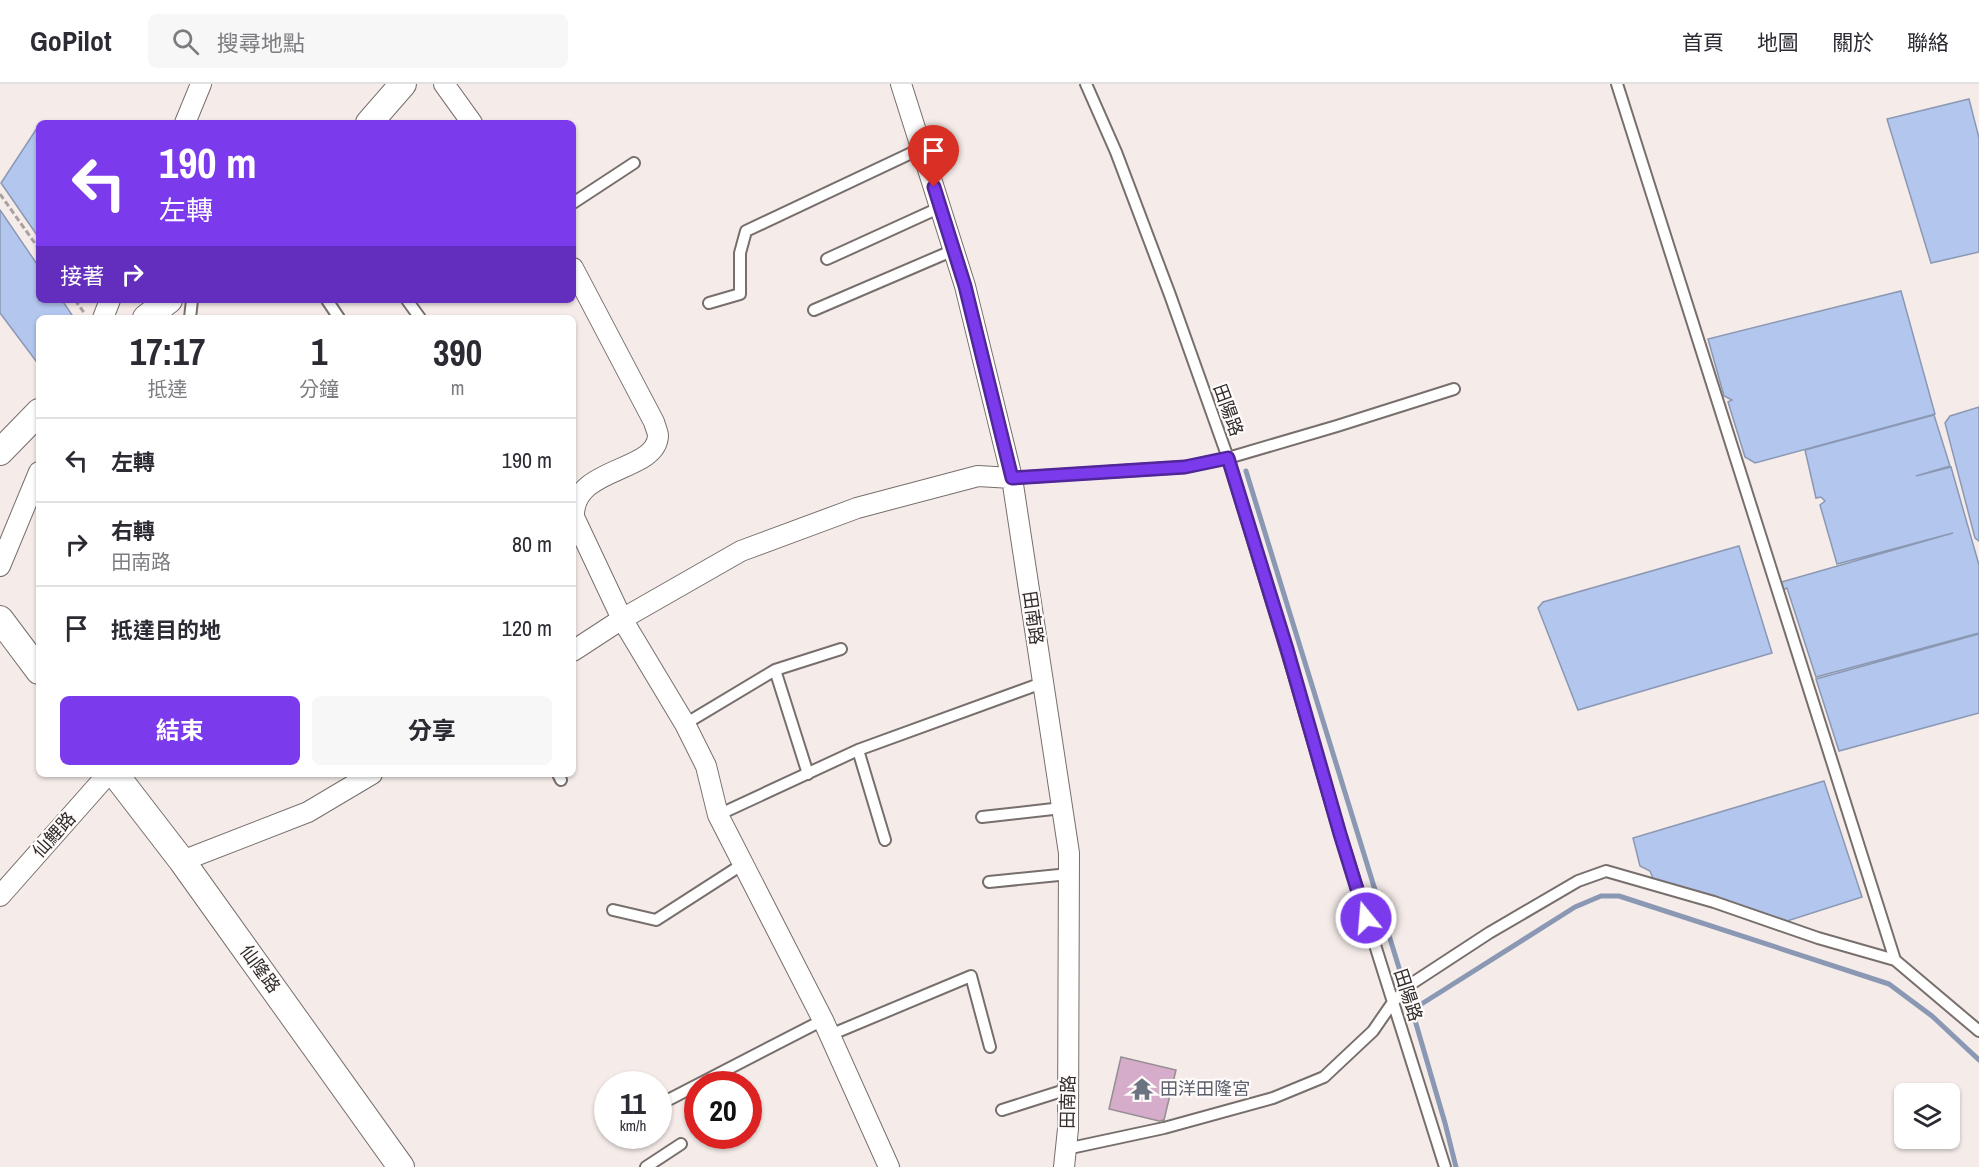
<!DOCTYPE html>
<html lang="zh-TW">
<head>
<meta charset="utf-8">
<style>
	:root { --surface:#fff; --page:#f7f7f7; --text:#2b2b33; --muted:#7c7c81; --line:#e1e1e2; --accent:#7c3aed }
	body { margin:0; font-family:"Archivo Narrow","Noto Sans TC",sans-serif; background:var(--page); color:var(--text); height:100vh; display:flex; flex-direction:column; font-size:22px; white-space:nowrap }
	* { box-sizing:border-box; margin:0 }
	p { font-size:20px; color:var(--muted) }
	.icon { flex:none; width:33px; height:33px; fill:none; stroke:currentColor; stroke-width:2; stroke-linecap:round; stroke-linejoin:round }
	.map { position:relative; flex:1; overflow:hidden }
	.side { position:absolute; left:36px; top:231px; width:540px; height:462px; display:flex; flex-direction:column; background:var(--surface); border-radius:9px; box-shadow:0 2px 4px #0004 }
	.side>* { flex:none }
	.banner { position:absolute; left:36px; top:36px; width:540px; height:183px; border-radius:9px; box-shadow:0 2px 4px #0004; background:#7c3aed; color:#fff; overflow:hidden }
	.controls { position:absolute; left:1894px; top:999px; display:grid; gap:12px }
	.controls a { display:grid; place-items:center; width:66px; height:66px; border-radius:9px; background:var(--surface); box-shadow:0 2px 4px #0004; font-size:30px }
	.speed { position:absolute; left:594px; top:987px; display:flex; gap:12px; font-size:30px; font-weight:700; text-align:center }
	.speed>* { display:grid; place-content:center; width:78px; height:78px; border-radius:50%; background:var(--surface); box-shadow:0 2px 4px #0004; line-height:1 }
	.speed small { font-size:15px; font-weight:400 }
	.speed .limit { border:9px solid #d22; background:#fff; color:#111 }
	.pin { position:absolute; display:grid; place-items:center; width:51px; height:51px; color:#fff; margin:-62px -26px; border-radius:50% 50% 50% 0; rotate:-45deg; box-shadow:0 0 6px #0007 }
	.pin .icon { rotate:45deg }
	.me { position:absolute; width:66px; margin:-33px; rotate:343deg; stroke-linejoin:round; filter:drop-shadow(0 0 4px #0008) }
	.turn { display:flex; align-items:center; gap:21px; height:126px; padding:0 24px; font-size:27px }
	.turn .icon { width:78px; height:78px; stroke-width:2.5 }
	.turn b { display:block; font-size:42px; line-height:51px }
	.then { display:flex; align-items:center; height:57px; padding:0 24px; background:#0003; gap:12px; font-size:22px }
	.eta { display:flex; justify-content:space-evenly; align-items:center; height:102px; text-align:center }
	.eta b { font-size:36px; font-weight:700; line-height:42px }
	.button { display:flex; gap:12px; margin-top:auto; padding:12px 24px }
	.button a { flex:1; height:69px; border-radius:9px; background:var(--accent); color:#fff; font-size:24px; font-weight:700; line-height:69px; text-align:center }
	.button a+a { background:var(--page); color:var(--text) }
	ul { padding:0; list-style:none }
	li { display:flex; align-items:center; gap:18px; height:84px; padding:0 24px; border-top:2px solid var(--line) }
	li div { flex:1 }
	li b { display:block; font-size:22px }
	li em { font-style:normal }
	header { display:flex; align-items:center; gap:36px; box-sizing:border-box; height:84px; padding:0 30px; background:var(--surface); border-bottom:2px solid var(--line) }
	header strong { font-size:28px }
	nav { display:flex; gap:33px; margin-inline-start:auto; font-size:21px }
	.search { width:420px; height:54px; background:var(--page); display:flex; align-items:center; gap:15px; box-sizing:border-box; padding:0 21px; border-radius:9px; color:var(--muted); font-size:22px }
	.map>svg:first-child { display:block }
	.water { fill:#b3c6ee; stroke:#8b98b4; stroke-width:1.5 }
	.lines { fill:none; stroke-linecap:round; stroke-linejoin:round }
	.stream { stroke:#8b98b4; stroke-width:5 }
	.building { fill:#d5adca; stroke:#958e93; stroke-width:1.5 }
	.service-casing { stroke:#776f6c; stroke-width:14 }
	.minor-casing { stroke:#776f6c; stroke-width:22 }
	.tertiary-casing { stroke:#776f6c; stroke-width:28 }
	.path { stroke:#a8a19f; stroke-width:3; stroke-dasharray:6 3; stroke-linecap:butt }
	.service { stroke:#fff; stroke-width:10 }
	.minor { stroke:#fff; stroke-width:20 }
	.tertiary { stroke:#fff; stroke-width:26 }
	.route-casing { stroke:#51269a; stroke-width:15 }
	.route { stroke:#7c3aed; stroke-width:10 }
	.labels { text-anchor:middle; stroke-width:4.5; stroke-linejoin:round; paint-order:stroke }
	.street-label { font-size:18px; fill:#2f2c2b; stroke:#fffbfa }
	.worship-label { font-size:18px; fill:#5b616d; stroke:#fffbfa; text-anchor:start }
</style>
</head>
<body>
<header>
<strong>GoPilot</strong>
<div class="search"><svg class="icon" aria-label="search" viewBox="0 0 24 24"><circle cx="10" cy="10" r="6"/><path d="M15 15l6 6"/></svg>搜尋地點</div>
<nav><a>首頁</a><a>地圖</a><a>關於</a><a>聯絡</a></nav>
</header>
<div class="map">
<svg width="1979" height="1083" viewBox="0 0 1979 1083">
	<rect width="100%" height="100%" fill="#f5ece9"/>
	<path class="water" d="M1969 15 1979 54V168L1931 179 1887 35Z
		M39 41V154L1 99Z
		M0 126 39 183V216H62L74 234H39V281L0 229Z
		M1901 207 1935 330 1755 379 1745 373 1728 318 1732 316 1724 312 1708 255Z
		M1979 323V457L1975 454 1945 339 1950 332Z
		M1934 331 1950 382 1916 392 1951 383 1979 481V549L1816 593 1787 504 1781 507 1778 499 1953 449 1837 480 1820 421 1825 417 1821 413 1816 414 1805 366Z
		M1739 462 1772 569 1578 626 1538 524 1543 518Z
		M1979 550V629L1839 667 1816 595Z
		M1824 697 1862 813 1781 839 1655 799 1650 787 1640 782 1633 754Z"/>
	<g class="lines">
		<path class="stream" d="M1246 387 1412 926 1445 1039 1456 1083
			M1412 926 1575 823 1601 812H1619L1889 900 1932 932 1979 976"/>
	</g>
	<path class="building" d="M1121 973 1176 986 1164 1036 1159 1037 1109 1025Z"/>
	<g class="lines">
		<g class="service-casing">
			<path id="service" d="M1086 0 1116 68 1170 211 1228 374 1293 588 1340 750 1445 1083
				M1617 0 1895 876 1979 947
				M573 119 634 79
				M827 175 941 123
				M327 216 339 234
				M407 216 420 234
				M709 219 740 210V169L746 147 922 64
				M814 226 954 166
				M190 234 192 216
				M1012 394 1185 383 1228 374 1337 342 1454 305
				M775 586 808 690
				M685 640 775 586 841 565
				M858 666 885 756
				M558 690 561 696
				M718 731 858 666 1042 599
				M982 733 1062 724
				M989 798 1069 790
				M613 826 656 836 743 780
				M830 951 971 892 990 963
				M670 1015 823 936
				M1002 1026 1068 1005
				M1066 1065 1164 1044 1273 1014 1324 993 1373 947 1393 918 1411 900 1489 849 1578 797 1606 787 1714 818 1818 854 1895 876
				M646 1083 681 1060"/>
		</g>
		<g class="minor-casing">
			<path id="minor" d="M444 0 472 39
				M901 0 965 202 1012 394 1069 769 1068 1045 1064 1083
				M185 39 201 0
				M573 184 654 338C655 342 658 348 658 352 656 389 572 382 574 433L622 535 685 640 706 682 718 731 823 936 889 1083
				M103 234 110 216
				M0 482 39 388
				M573 567 622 535 741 467 857 424 978 392 1012 394
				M182 777 308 728 372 690
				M0 812 108 690"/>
		</g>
		<g class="tertiary-casing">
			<path id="tertiary" d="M369 39 403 0
				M146 234 169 216
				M0 368 39 328
				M0 535 39 587
				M115 690 182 777 401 1083"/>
		</g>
		<path class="path" d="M0 110 39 165
			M75 216 85 230"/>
		<use href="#service" class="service"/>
		<use href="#minor" class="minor"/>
		<use href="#tertiary" class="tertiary"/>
	</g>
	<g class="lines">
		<g class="route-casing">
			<path id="route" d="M934 103 965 202 1012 394 1185 383 1228 374 1287 565 1340 750 1366 834"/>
		</g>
		<use href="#route" class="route"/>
	</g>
	<defs>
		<g id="temple-bare" transform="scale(1.8)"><path d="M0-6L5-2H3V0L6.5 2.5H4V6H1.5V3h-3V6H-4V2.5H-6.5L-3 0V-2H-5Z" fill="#6b7280" stroke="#fffbfa" stroke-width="2.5" paint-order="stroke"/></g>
	</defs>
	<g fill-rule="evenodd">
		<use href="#temple-bare" x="1142" y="1005"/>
	</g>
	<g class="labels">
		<g class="street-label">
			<text transform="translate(1228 326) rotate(70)" y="6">田陽路</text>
			<text transform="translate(1033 534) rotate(82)" y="6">田南路</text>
			<text transform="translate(54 751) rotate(-48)" y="6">仙鯉路</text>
			<text transform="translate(260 885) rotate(54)" y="6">仙隆路</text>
			<text transform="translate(1408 911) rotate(72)" y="6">田陽路</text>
			<text transform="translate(1068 1018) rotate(-89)" y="6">田南路</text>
		</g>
		<g class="worship-label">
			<text x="1160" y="1011">田洋田隆宮</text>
		</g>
	</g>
</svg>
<div class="controls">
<a><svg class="icon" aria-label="layers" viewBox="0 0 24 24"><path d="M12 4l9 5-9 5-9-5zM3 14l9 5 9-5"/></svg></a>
</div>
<div class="speed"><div>11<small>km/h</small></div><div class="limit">20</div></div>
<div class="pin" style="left:934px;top:103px;background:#d93025"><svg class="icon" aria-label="arrive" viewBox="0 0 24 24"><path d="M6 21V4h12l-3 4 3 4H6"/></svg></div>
<svg class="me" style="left:1366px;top:834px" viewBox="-20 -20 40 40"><circle r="17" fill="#7c3aed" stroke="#fff" stroke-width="3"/><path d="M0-11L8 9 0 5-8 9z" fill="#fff"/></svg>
<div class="banner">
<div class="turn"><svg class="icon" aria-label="left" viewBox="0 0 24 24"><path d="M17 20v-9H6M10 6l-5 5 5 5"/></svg><div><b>190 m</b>左轉</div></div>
<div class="then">接著<svg class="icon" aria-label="right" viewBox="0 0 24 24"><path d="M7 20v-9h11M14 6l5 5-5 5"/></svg></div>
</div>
<section class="side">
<div class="eta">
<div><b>17:17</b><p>抵達</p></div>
<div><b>1</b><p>分鐘</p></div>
<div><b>390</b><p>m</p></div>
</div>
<ul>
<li><svg class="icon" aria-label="left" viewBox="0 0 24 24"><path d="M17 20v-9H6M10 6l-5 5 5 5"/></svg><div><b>左轉</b></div><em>190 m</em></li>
<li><svg class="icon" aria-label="right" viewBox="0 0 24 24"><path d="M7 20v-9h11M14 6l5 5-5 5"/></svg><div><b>右轉</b><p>田南路</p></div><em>80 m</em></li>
<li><svg class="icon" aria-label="arrive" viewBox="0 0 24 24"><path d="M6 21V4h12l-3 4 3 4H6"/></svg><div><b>抵達目的地</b></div><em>120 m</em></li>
</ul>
<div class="button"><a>結束</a><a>分享</a></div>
</section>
</div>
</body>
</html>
